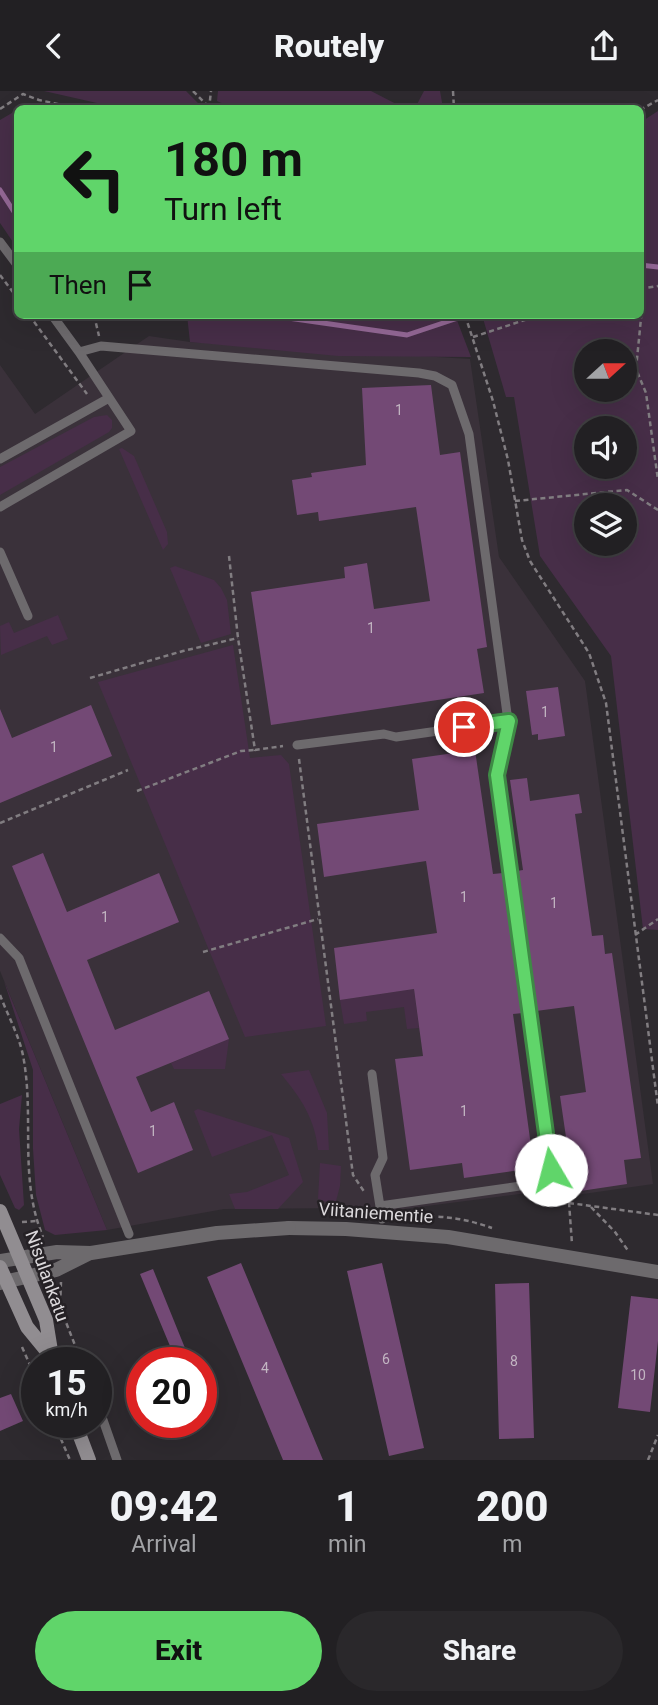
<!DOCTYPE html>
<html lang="en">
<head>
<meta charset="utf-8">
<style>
	:root { --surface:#222023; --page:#2a282b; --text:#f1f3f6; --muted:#a2a3a6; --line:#3f3e41; --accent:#60d56a }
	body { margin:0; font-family:Roboto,sans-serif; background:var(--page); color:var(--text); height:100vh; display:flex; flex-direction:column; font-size:26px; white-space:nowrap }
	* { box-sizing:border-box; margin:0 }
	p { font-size:23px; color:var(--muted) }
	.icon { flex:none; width:38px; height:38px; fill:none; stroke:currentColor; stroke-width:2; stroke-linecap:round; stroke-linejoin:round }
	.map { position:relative; height:1369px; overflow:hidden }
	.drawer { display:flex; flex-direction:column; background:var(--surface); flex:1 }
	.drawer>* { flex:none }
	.top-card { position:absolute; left:14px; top:14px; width:630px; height:214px; border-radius:10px; box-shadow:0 7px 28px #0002,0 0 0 2px var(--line); background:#60d56a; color:#111; overflow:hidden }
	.needle { width:46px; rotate:69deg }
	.controls { position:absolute; left:574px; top:248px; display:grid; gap:14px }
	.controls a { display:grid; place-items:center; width:63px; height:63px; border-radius:50%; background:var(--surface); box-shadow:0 7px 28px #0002,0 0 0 2px var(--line); font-size:35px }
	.speed { position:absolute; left:21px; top:1256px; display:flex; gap:14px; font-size:35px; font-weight:700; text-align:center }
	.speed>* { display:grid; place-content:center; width:91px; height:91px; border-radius:50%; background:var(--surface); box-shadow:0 7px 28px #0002,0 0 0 2px var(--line); line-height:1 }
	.speed small { font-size:18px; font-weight:400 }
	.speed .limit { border:10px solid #d22; background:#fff; color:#111 }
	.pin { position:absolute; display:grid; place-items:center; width:60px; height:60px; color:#fff; margin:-30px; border:4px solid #fff; border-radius:50%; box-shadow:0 2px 7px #0007 }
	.me { position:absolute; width:77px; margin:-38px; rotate:352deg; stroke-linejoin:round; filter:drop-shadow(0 0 5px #0008) }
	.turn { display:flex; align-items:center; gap:24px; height:147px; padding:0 35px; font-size:32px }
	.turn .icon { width:91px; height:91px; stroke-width:2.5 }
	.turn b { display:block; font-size:49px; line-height:60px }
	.then { display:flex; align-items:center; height:66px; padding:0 35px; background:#0003; gap:14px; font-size:26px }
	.eta { display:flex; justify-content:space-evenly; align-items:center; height:119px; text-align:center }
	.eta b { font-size:42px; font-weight:800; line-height:49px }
	.primary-button { display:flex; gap:14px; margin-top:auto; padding:14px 35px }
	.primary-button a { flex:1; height:80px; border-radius:42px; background:var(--accent); color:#111; font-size:28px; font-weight:800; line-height:80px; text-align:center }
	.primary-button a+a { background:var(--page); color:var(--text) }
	header { display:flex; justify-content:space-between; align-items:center; height:91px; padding:0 35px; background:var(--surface); font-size:32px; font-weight:800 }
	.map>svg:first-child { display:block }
	.built { fill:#3a313a }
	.green { fill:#472e48; fill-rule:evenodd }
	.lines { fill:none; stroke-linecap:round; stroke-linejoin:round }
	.stream { stroke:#946896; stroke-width:5 }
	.building { fill:#734975 }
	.path { stroke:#817d81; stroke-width:2.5; stroke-dasharray:5 3.5; stroke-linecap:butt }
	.service { stroke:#6d6a6d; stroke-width:9 }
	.minor { stroke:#6d6a6d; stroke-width:14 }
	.tertiary { stroke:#6d6a6d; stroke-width:14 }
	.secondary { stroke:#918d91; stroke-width:14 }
	.route-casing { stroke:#3e8a45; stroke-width:18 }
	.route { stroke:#60d56a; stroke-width:12 }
	.labels { text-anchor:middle; stroke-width:5; stroke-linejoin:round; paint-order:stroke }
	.number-label { font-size:14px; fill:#c2b5c2 }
	.street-label { font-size:18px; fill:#dcd9dc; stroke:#252125 }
</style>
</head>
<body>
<header><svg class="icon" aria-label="back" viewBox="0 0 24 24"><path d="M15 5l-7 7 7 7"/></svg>Routely<svg class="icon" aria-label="share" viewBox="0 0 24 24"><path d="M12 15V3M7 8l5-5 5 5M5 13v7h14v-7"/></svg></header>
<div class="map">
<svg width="658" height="1369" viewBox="0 0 658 1369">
	<rect width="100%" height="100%" fill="#2e2a2f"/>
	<path class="built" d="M149 245 190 251 470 268 499 466 585 590 653 1093 569 1105 567 1097 396 1119 348 1117 224 1118 107 1139 0 880V274L35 323Z"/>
	<path class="green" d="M44 0H186L199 13 196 17H119Z
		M218 0H371L404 17H232L217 10Z
		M424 0H440L443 17H415Z
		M17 19V157L0 132V29Z
		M658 20V839L643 838 611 565 540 465 514 306H506L482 224H640L641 31ZM586 261H625V299H586ZM586 338H625V376H586ZM586 415H625V453H586Z
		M187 224H455L471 266 338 265 190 251Z
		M107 324 112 329V337L109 341 0 404V376L94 326Z
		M122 357 134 365 167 441 168 453 163 459 119 358Z
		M175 475 214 489 221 497 227 509 231 543 201 552 170 477Z
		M58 524 68 548 52 554 47 545 1 564 0 535 9 531 14 542Z
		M233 554 250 667 281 664 289 673 326 935 245 946 98 591Z
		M4 890 107 1139 55 1144 45 1139 36 1104 33 1058V979Z
		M414 898 419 937 407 938 404 916 366 921 367 930 344 933 340 909Z
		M229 948 225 978H174L171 972Z
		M309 979 327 1022 329 1059H318C315 1028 301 1007 281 983Z
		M22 1004 19 1038 24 1114 19 1119 15 1117 0 1084V1013Z
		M198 1018 289 1047 303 1091 278 1118H235L229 1103 247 1101 289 1084 272 1044 212 1066 194 1020Z
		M320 1072 341 1075 340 1095 335 1114 318 1108Z"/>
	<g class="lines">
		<path class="stream" d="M0 99 18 127
			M640 174 658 176
			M246 224 281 226 407 244 467 224"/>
	</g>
	<path class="building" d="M431 294 440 364 460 361 487 556 477 558 484 602 271 634 251 501 345 487 344 476 367 472 374 518 430 510 416 416 319 430 318 421 297 424 292 389 312 386 311 382 366 374 362 297Z
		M558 596 565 645 538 649V643L532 644 526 600Z
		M91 614 112 665 0 712V618L12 647Z
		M475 659 493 783 503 782 523 922 513 923 534 1077 464 1087 462 1072 410 1079 395 968 423 965 414 898 340 909 334 857 437 842 426 770 324 786 317 733 419 719 412 668Z
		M527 687 530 710 579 703 582 722 575 723 592 845 603 844 605 863 612 862 641 1067 624 1069 627 1093 574 1101 560 1005 586 1001 574 915 536 920 517 780 523 779 510 689Z
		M43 762 67 821 159 782 179 831 87 869 115 939 209 900 229 948 136 986 151 1021 174 1011 193 1059 138 1082 12 775Z
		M241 1172 323 1369H283L207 1186Z
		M382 1172 424 1357 389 1365 347 1180Z
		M153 1178 187 1262 175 1267 140 1183Z
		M529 1192 534 1347 499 1348 495 1193Z
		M631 1205 658 1208V1250L650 1321 618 1317Z
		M11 1303 23 1330 0 1340V1307Z"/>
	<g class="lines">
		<path class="path" d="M193 0 211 18
			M453 0 454 18
			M0 18 23 3 39 9 81 18
			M209 18 211 0
			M640 19 658 9
			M0 184 18 208
			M644 197 636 278 646 302 658 389
			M640 198 658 195
			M29 224 87 303
			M94 224 99 245
			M465 224 493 310 508 369 522 449 530 470 589 562 606 612 658 1016
			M473 246 540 224
			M515 410 627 399 658 419
			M229 465 238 547 255 659 283 655
			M90 587 183 560 238 547
			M299 668 353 1084 365 1102
			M137 700 241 660 255 659
			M0 732 128 679
			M635 844 658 828
			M203 861 318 828
			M0 904C8 925 21 948 24 970 34 1030 19 1088 43 1146
			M558 1092 568 1097 572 1153
			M569 1112 658 1124
			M591 1116 615 1141 629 1161
			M413 1127C439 1123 467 1128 492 1137
			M22 1131 36 1130
			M61 1191 60 1216 82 1272
			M22 1256 37 1290
			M54 1332 70 1369
			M648 1369 658 1344"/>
		<path class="service" d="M0 151 18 175
			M52 224 79 261
			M0 368 109 307
			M0 416 131 340 79 261 101 255 419 282 435 285 452 294 469 343 508 630 497 683 551 1079 549 1087 541 1092 380 1115
			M0 461 28 525
			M297 654 384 643 396 646 508 630
			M0 847 19 867 129 1143
			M372 983 383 1067 375 1084 382 1128
			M96 1309 117 1369"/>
		<path class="minor" d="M289 1137 346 1138 448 1146 658 1181"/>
		<path class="tertiary" d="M0 1170 57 1161 91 1162 217 1142 289 1137
			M0 1192 56 1179 90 1162"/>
		<path class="secondary" d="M0 1120 46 1229 53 1272
			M0 1176 27 1236 50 1264
			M75 1332 89 1369"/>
	</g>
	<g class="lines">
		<g class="route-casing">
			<path id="route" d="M464 636 509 630 497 684 551 1079"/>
		</g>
		<use href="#route" class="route"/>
	</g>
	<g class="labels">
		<g class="number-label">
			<text x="399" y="324">1</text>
			<text x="371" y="542">1</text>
			<text x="545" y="626">1</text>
			<text x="54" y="661">1</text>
			<text x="464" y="811">1</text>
			<text x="554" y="817">1</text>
			<text x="105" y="831">1</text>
			<text x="464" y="1025">1</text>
			<text x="153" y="1045">1</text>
			<text x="386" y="1273">6</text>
			<text x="514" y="1275">8</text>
			<text x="265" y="1282">4</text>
			<text x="638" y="1289">10</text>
		</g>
		<g class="street-label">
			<text transform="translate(376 1122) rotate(4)" y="6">Viitaniementie</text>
			<text transform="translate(47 1185) rotate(70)" y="6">Nisulankatu</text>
		</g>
	</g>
</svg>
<div class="controls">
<a><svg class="needle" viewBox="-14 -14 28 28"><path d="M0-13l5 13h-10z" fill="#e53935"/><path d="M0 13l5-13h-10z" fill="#a2a3a6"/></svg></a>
<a><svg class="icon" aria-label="sound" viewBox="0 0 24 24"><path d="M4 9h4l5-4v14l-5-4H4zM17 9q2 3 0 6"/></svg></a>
<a><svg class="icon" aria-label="layers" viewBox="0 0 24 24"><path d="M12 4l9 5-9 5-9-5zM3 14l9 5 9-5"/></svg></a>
</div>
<div class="speed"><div>15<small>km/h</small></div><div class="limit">20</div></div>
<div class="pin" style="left:464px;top:636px;background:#d93025"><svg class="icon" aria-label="arrive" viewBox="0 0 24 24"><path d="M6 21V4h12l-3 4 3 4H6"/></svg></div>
<svg class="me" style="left:551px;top:1079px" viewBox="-20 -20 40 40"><circle r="19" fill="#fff"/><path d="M0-13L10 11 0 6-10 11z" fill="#60d56a"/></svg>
<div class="top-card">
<div class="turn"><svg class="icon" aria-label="left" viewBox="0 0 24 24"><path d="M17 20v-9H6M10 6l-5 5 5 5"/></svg><div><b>180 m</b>Turn left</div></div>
<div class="then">Then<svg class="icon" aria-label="arrive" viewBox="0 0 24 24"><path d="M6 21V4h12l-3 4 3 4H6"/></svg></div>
</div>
</div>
<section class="drawer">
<div class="eta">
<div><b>09:42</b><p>Arrival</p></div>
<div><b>1</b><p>min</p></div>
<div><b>200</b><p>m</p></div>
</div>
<div class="primary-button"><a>Exit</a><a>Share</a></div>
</section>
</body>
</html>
